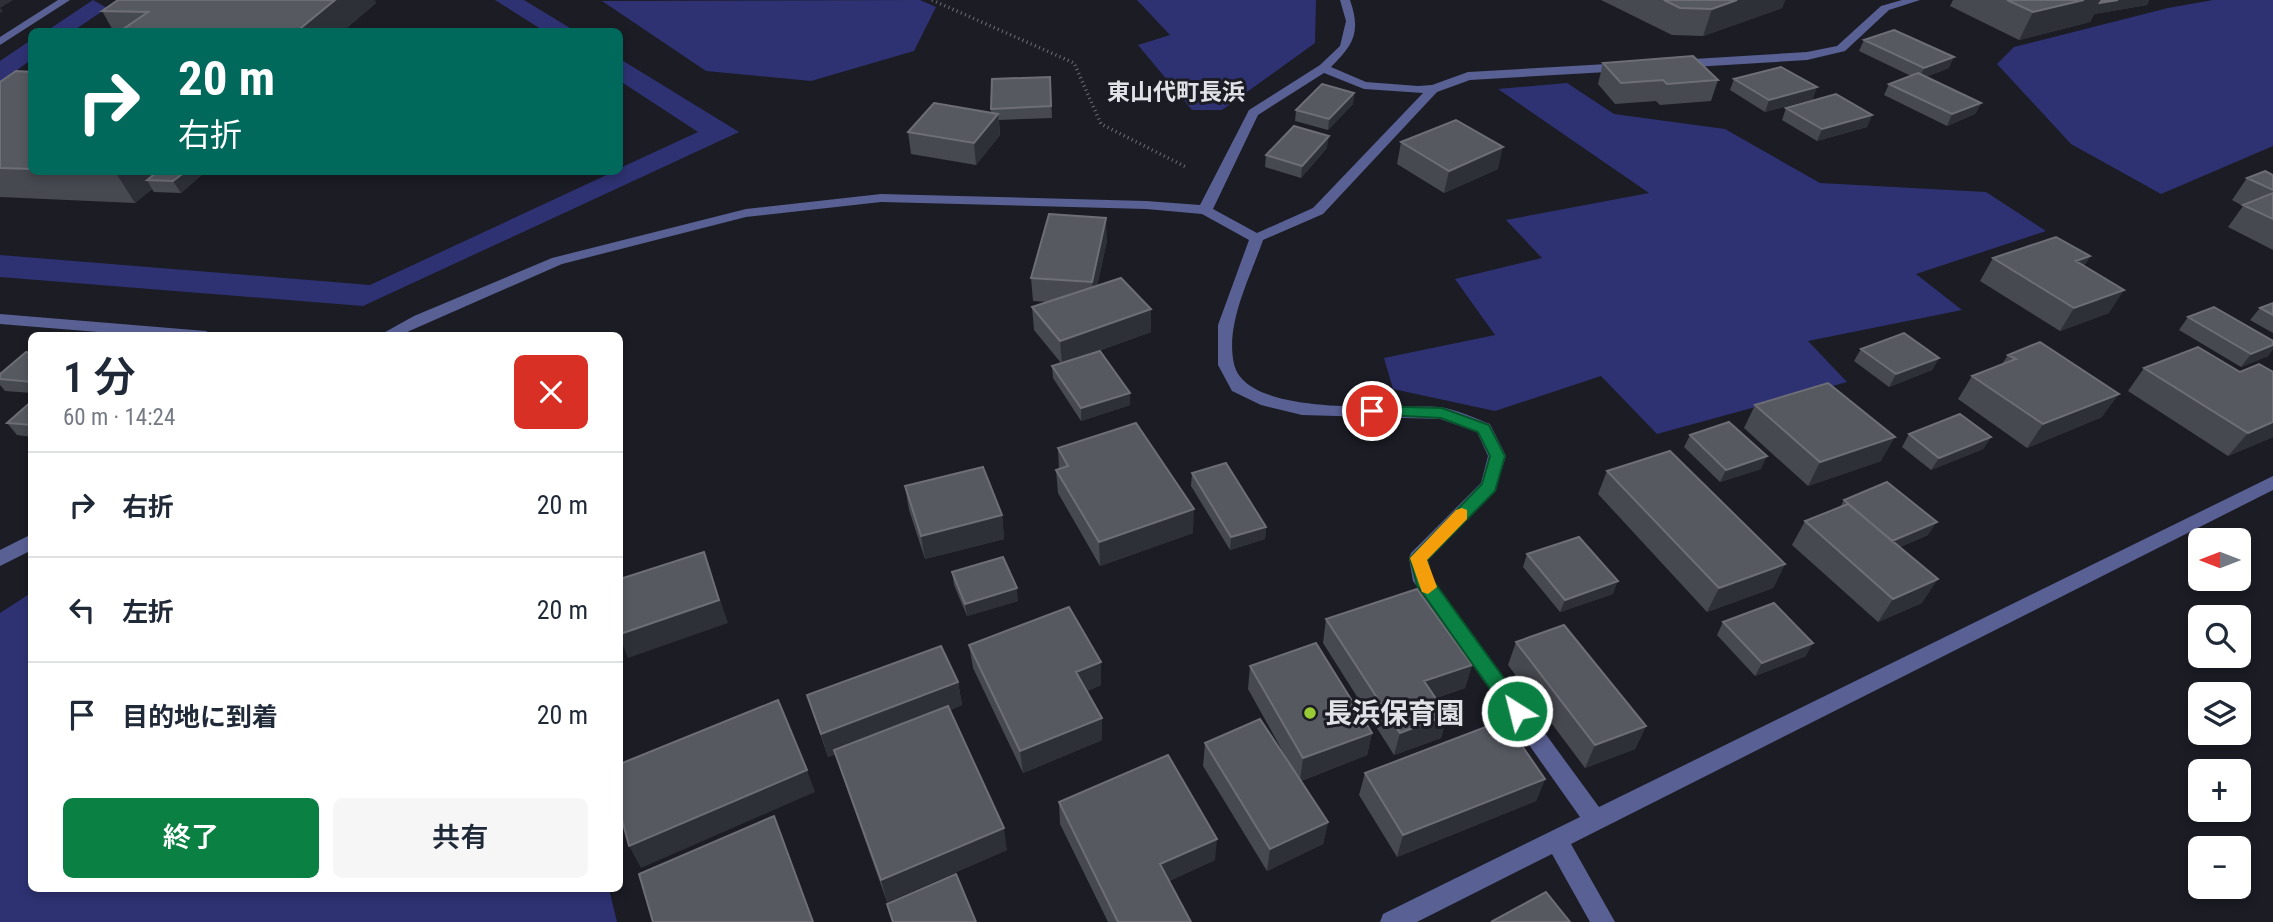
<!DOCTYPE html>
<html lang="ja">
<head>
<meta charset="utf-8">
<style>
	:root { --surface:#fff; --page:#f6f6f7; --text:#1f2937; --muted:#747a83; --line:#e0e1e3; --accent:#0b8043 }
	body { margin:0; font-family:"Roboto Condensed","Noto Sans JP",sans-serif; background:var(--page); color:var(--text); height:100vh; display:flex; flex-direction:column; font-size:26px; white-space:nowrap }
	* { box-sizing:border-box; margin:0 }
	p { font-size:23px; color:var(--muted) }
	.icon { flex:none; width:38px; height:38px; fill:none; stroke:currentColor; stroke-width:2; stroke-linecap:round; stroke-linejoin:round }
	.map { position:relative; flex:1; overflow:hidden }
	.drawer { position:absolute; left:28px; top:332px; width:595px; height:560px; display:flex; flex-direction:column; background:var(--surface); border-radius:10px; box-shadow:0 4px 10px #0003 }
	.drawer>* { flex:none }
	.hud { position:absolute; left:28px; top:28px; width:595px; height:147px; border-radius:10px; box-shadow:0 4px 10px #0003; background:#00695c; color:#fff; overflow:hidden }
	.needle { width:46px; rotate:270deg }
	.tools { position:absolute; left:2188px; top:528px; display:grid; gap:14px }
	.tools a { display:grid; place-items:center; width:63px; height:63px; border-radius:10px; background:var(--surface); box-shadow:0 4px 10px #0003; font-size:35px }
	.pin { position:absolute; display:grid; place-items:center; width:60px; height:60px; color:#fff; margin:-30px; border:4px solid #fff; border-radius:50%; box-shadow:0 2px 7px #0007 }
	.me { position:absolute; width:77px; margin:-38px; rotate:324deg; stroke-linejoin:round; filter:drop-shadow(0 0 5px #0008) }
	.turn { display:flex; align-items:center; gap:24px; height:147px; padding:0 35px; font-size:32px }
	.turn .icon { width:91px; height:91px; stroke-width:2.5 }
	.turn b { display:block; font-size:49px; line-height:60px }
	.round { display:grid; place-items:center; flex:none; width:74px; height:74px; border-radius:10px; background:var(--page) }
	.headline { display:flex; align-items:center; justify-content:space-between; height:119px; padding:0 35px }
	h1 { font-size:42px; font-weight:600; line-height:52px }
	.primary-button { display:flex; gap:14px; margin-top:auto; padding:14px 35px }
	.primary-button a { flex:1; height:80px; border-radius:10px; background:var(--accent); color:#fff; font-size:28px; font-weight:600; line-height:80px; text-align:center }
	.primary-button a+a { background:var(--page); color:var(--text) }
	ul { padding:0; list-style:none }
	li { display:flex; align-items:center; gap:21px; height:105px; padding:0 35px; border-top:2px solid var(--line) }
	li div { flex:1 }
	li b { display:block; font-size:26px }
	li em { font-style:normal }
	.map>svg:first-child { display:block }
	.green { fill:#2e3272 }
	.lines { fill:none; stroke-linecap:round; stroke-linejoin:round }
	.path { stroke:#6e6f75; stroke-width:3.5; stroke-dasharray:1 3.5; stroke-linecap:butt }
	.minor { fill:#596094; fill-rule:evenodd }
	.wall { fill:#474950 }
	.shaded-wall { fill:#2e3038 }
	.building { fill:#575961; stroke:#6d6e76; stroke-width:2 }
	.route { fill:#0b8043; stroke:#07532c; stroke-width:2 }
	.slow { fill:#f59e0b }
	.poi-dot { fill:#99cb35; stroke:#1b1c24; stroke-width:2.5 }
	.labels { text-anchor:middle; stroke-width:6; stroke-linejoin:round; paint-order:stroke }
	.far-quarter-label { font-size:23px; font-weight:bold; fill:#e1e2e7; stroke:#1b1c24 }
	.near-poi-label { font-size:28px; font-weight:bold; fill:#e1e2e7; stroke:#1b1c24; text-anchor:start }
</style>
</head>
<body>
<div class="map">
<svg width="2273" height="922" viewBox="0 0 2273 922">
	<rect width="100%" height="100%" fill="#1b1c24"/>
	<path class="green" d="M93 0 107 8 73 31 45 32Z
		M495 0H524L575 31H544Z
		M920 0 936 7 914 51 811 81 706 71 602 1Z
		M1137 0H1316L1315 43 1222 110H1192L1138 45 1170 35Z
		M2213 0H2273V146L2161 194 2071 144 1997 64 2014 47 2168 8Z
		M31 40V60L0 82V61Z
		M620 59 739 132 363 306 0 277V255L370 285 613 172H620V168L698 132 620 81Z
		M1567 83 1614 114 1725 129 1820 183 1986 192 2046 231 1916 274 1962 310 1808 341 1847 382 1657 434 1601 376 1495 411 1393 389 1384 358 1495 335 1455 279 1542 258 1506 220 1649 193 1498 89Z
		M31 593 32 889H609L617 922H0V613Z"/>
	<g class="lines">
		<path class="path" d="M932 0 1074 63 1101 124 1186 167"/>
		<path class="minor" d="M58 0H70L0 45V37Z
			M1340 0H1350C1361 32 1354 44 1331 67L1366 82 1418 86 1432 85 1468 72 1625 63 1631 67 1625 71 1470 80 1437 92 1323 214 1263 240C1250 278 1225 324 1234 364 1247 419 1395 404 1439 407 1456 409 1474 418 1490 424L1506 456 1495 490 1428 560 1432 579 1599 807 2273 476V490L1571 844 1615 922H1590L1552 854 1417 922H1380L1383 914 1580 817 1413 581 1409 558 1411 553 1481 483 1488 456 1477 432 1440 419 1302 415 1261 405 1232 391 1218 365V325L1249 240 1202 214 1146 209 881 202 746 217 562 264 398 336H378L414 316 552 258 746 209 881 194 1146 201 1200 205 1249 110 1320 65 1340 46 1346 21ZM1324 73 1364 89 1423 93 1313 208 1257 233 1213 209 1258 115Z
			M1902 0H1920L1889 10 1845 51 1807 60 1677 68 1671 64 1677 60 1807 52 1837 46 1881 6Z
			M0 314 206 331 214 336H147L0 324Z
			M32 534V550L0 566V550Z"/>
	</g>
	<path class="wall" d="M1601 0H1785L1782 8 1703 36 1672 35Z
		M1953 0H2149L2147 5 2094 14 2090 22 2019 40 1950 6Z
		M376 3 342 32H114L102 11Z
		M1864 40 1949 68 1925 77 1981 103 1975 114 1947 126 1884 95 1889 84 1911 76 1859 51Z
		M1603 63 1718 80 1711 101 1660 105 1656 101 1615 104 1598 84Z
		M32 72V172H205L181 193 154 192 152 189 135 203 0 197V82Z
		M1050 77 1052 118 999 120 1000 135 976 165 911 154 908 132 991 113 992 79Z
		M1734 79 1813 99 1765 112 1730 90Z
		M1354 93 1353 104 1328 130 1295 121 1296 110Z
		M1786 108 1872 115 1867 127 1817 141 1782 120Z
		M1401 142 1498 169 1444 193 1397 164Z
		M1327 148 1301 178 1265 167 1266 155Z
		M2273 175V250L2228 227 2243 206 2232 200 2247 178Z
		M1107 241 1097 286 1151 332 1079 358 1130 393V405L1081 421 1053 378 1052 366 1061 363 1034 330 1032 307 1049 302 1033 301 1031 278Z
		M2090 256 2084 266 2109 313 2060 331 1980 281 1993 258Z
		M2273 303V333L2250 320 2260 308Z
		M2188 317 2273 341V349L2268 356 2241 367 2179 330Z
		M1861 349 1939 358 1932 370 1889 387 1854 361Z
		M32 353V393L5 391 0 385V374Z
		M2008 355 2102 417 2027 448 1958 399 1972 376 2002 364Z
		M2144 368 2273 437 2228 456 2128 391Z
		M32 401V437L17 435 7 423Z
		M1755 405 1881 461 1808 486 1744 428Z
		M1909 434 1991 437 1983 449 1931 470 1902 447Z
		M1690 435 1761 469 1720 482 1684 447Z
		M1058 448 1193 533 1100 566 1058 493 1056 470 1059 469Z
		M1607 471 1785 564 1773 588 1707 612 1598 494Z
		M1192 473 1266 527 1265 539 1230 550 1191 486Z
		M905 486 1002 515 1004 539 925 559 909 510Z
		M1844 500 1928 535 1900 547 1922 603 1878 622 1792 545 1805 521 1840 507Z
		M1527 554 1613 594 1560 612 1523 567Z
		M952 572 1018 601 967 616 954 585Z
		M1326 619 1472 665 1465 688 1436 698 1447 715 1441 738 1394 755 1323 643Z
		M1723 622 1806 656 1755 676 1717 635Z
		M1516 642 1646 726 1635 749 1585 768 1508 665Z
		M969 645 1101 662V685L1087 691 1102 718V740L1023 773 973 668Z
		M1250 666 1372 733 1367 755 1301 781 1328 822 1323 844 1267 871 1203 766 1205 743 1292 768 1248 689Z
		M958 682 962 705 950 710 1007 850 887 902 841 772 836 754 828 757 807 695Z
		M1365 773 1545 779 1536 801 1397 857 1359 795Z
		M1059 802 1215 860 1169 881 1191 922H1108L1060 824Z"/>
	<path class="shaded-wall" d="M0 0H13L0 8 3 11 0 13Z
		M335 0H375L376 3 342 32H296Z
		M1737 0H1785L1782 8 1703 36 1712 9Z
		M2084 0H2149L2147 5 2094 14 2090 22 2019 40 2033 12Z
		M1954 57 1949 68 1919 79 1924 68Z
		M1817 87 1813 99 1765 112 1769 100Z
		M1354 93 1353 104 1328 130 1329 119Z
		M1981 103 1975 114 1947 126 1952 114Z
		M998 114 1000 135 976 165 974 143Z
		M1872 115 1867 127 1817 141 1822 129Z
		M1329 136 1327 148 1301 178 1302 166Z
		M1503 147 1498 169 1444 193 1449 171Z
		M118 172H172L147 180 152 189 135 203 116 173Z
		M185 172H205L181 193 173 181Z
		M1106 218 1107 241 1093 305 1092 282Z
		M2090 256 2076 279V261Z
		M2124 290 2109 313 2060 331 2074 308Z
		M1151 309V332L1062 364 1060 341Z
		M2273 345V349L2268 356 2241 367 2251 354Z
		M1939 358 1932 370 1889 387 1896 374Z
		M1130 393V405L1081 421V408Z
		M2119 394 2102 417 2027 448 2043 424Z
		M2273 422V437L2228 456 2248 433Z
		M1895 437 1881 461 1808 486 1820 462Z
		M1991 437 1983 449 1931 470 1939 458Z
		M1767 456 1761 469 1720 482 1726 470Z
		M1194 509 1193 533 1100 566 1099 542Z
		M1002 515 1004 539 925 559 921 536Z
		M1937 522 1928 535 1884 554 1892 541Z
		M1266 527 1265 539 1230 550 1231 537Z
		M704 552 728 623 628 658 620 638V634Z
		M1785 564 1773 588 1707 612 1719 588Z
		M1938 579 1922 603 1878 622 1893 599Z
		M1618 581 1613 594 1560 612 1565 600Z
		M1017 588 1018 601 967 616 965 604Z
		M1813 643 1806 656 1755 676 1762 663Z
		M1101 662V685L1078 695 1076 672Z
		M1472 665 1465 688 1418 704 1424 681Z
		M958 682 962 705 828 757 821 734Z
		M1447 715 1441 738 1394 755 1400 733Z
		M1102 718V740L1023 773 1020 751Z
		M1646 726 1635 749 1585 768 1595 745Z
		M1372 733 1367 755 1300 781 1303 758Z
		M807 770 815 792 641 868 629 846Z
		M1545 779 1536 801 1397 857 1403 835Z
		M1328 822 1323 844 1267 871 1270 849Z
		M1004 828 1007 850 887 902 881 880Z
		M1217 839 1215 860 1159 886 1160 864Z"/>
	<path class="building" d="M118 0H335L296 32H167L122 30 148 12 102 11Z
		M1664 0H1737L1712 9 1680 8Z
		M2007 0H2084L2033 12Z
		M2102 0H2118L2100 3Z
		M1894 30 1954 57 1924 68 1864 40Z
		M1693 56 1718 80 1667 84 1663 80 1621 83 1603 63Z
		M1781 67 1817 87 1769 100 1734 79Z
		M16 71 32 72V169L0 168V82Z
		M1918 73 1981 103 1952 114 1889 84Z
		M1050 77 1051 106 991 109 992 79Z
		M1322 84 1354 93 1329 119 1296 110Z
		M1836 94 1872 115 1822 129 1786 108Z
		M934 103 998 114 974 143 908 132Z
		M1456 120 1503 147 1449 171 1401 142Z
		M1294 126 1329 136 1302 166 1266 155Z
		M2265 171 2273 175V190L2247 178Z
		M83 172H118L116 173Z
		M157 172H185L173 181 147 180Z
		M2273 193V219L2243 205Z
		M1049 214 1106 218 1092 282 1031 278Z
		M2056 237 2090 256 2076 261 2124 290 2074 308 1993 258Z
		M1121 278 1151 309 1060 341 1032 307Z
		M2273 303V315L2260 308Z
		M2214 307 2273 341V345L2251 354 2188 317Z
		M1904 333 1939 358 1896 374 1861 349Z
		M2040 342 2119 394 2043 424 1972 376 2016 359 2008 355Z
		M2198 347 2240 372 2259 364 2273 372V422L2248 433 2144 368Z
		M1100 351 1130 393 1081 408 1052 366Z
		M26 352 32 353V382L0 379V374Z
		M1828 383 1895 437 1820 462 1755 405Z
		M32 401V425L7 423Z
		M1960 414 1991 437 1939 458 1909 434Z
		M1729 422 1767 456 1726 470 1690 435Z
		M1136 423 1194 509 1099 542 1056 470 1068 466 1058 448Z
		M1670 451 1785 564 1719 588 1607 471Z
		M1226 463 1266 527 1231 537 1192 473Z
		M983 467 1002 515 921 536 905 486Z
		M1887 482 1937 522 1892 541 1844 500Z
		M1848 504 1938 579 1893 599 1805 521Z
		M1579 537 1618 581 1565 600 1527 554Z
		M704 552 719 600 620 634V579Z
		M1003 557 1017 588 965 604 952 572Z
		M1417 589 1472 665 1424 681 1447 715 1400 733 1326 619Z
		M1774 603 1813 643 1762 663 1723 622Z
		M1069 607 1101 662 1076 672 1102 718 1020 751 969 645Z
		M1564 625 1646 726 1595 745 1516 642Z
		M1316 643 1372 733 1303 758 1250 666Z
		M941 646 958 682 821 734 807 695Z
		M778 700 807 770 629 846 620 812V764Z
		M948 706 1004 828 881 880 834 750Z
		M1260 719 1328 822 1270 849 1205 743Z
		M1504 720 1545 779 1403 835 1365 773Z
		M1168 755 1217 839 1160 864 1191 922H1118L1059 802Z
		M774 816 813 922H653L639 874Z
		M956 874 976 922H893L887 904Z
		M1546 892 1570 922H1491Z"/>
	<path class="route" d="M1372 406 1442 408 1489 425 1505 456 1495 491 1427 560 1432 579 1524 706 1527 711 1524 717H1510L1417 585 1410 558 1482 484 1490 456 1478 432 1441 418 1367 414 1365 411Z"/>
	<path class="slow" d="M1462 508 1467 510V519L1427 560 1437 587 1428 594 1422 592 1410 558 1456 510Z"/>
	<circle class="poi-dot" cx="1310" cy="713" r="7"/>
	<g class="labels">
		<g class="far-quarter-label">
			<text x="1176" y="100">東山代町長浜</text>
		</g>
		<g class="near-poi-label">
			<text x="1324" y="723">長浜保育園</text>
		</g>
	</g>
</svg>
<div class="tools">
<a><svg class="needle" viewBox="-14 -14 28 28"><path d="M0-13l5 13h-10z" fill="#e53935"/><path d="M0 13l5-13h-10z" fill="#747a83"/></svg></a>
<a><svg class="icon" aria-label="search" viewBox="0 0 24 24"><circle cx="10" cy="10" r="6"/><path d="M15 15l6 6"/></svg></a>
<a><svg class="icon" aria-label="layers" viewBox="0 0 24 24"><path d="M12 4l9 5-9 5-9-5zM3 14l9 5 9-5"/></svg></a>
<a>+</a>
<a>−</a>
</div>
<div class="pin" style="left:1372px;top:411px;background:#d93025"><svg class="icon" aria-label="arrive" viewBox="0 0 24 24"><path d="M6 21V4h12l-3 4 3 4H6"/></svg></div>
<svg class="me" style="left:1517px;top:711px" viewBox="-20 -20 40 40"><circle r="17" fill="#0b8043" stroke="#fff" stroke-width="3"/><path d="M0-11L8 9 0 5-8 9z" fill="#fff"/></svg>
<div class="hud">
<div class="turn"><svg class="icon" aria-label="right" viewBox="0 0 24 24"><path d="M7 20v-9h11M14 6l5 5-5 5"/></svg><div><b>20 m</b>右折</div></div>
</div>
<section class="drawer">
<div class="headline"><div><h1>1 分</h1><p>60 m · 14:24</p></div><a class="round" style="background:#d93025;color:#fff"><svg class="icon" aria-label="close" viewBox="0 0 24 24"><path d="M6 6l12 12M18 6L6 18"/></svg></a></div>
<ul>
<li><svg class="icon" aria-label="right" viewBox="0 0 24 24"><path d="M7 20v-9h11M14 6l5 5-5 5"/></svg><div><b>右折</b></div><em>20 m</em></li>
<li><svg class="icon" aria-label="left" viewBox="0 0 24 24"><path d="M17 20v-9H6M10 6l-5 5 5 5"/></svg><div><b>左折</b></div><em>20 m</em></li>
<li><svg class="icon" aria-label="arrive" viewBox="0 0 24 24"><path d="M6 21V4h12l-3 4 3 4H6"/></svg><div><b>目的地に到着</b></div><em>20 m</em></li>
</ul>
<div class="primary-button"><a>終了</a><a>共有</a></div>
</section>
</div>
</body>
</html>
